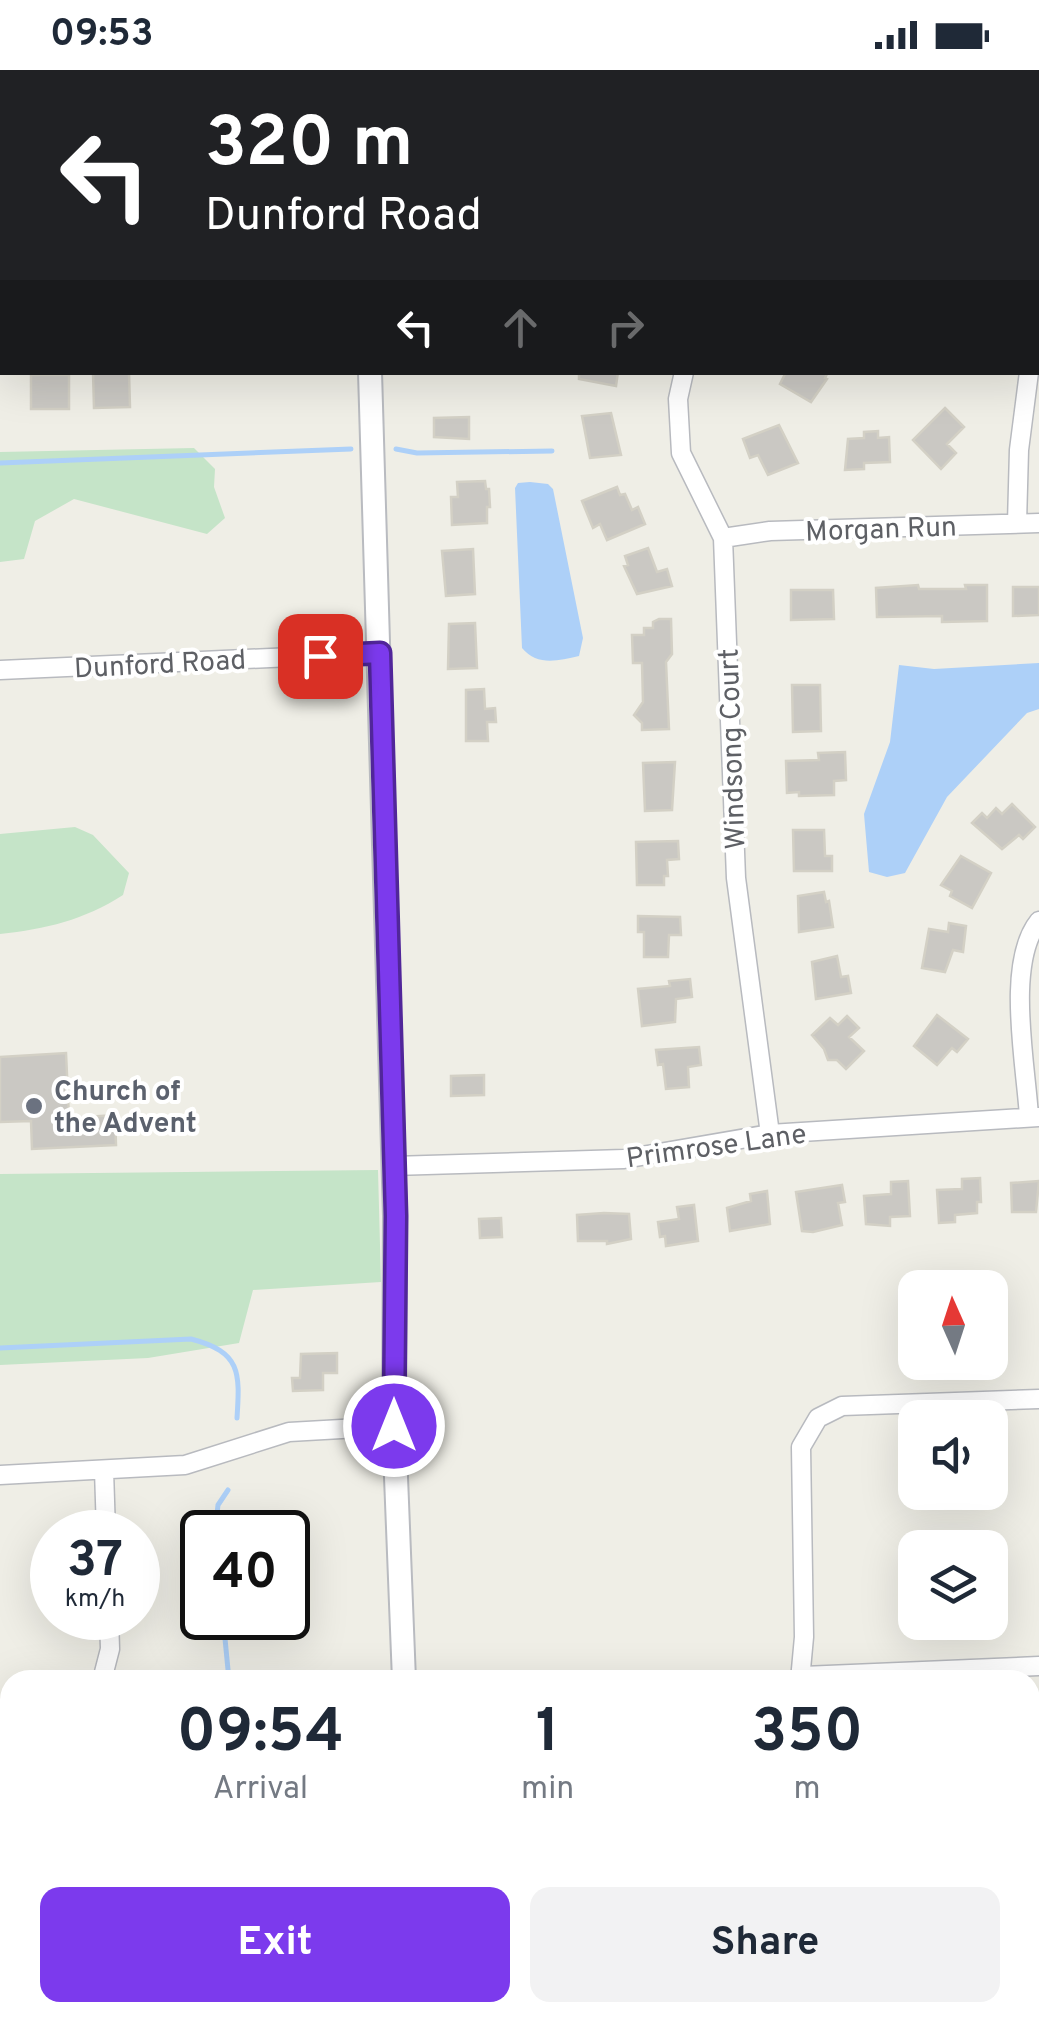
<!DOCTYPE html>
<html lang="en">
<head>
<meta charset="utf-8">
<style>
	:root { --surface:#fff; --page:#f2f2f3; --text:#1f2937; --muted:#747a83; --accent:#7c3aed }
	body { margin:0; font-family:Overpass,sans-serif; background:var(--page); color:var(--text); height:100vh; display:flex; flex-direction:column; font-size:38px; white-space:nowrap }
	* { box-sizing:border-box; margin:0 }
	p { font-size:32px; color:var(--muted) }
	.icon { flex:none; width:55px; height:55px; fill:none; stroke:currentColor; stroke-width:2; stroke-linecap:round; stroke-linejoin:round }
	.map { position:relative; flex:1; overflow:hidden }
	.side { position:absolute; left:0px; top:1600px; width:1040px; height:352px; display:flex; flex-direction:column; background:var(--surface); border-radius:30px 30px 0 0; box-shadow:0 10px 40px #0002 }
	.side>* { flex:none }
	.banner { position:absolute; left:0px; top:0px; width:1040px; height:305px; box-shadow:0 10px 40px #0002; background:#202124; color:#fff; overflow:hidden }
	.needle { width:65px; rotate:357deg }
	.buttons { position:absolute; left:898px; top:1200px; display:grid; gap:20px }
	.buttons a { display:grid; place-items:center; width:110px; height:110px; border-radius:20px; background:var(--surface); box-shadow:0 10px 40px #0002; font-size:50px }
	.speed { position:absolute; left:30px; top:1440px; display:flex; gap:20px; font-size:50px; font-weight:700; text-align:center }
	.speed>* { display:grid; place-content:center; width:130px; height:130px; border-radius:50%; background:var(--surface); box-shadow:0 10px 40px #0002; line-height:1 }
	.speed small { font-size:25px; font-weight:400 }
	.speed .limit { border:5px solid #111; border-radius:15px; background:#fff; color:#111 }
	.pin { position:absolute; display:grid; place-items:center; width:85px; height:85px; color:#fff; margin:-42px; border-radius:20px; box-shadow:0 5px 15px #0006 }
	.me { position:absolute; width:110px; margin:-55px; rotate:0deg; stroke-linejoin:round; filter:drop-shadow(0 0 8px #0008) }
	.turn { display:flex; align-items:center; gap:35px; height:210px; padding:0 40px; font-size:45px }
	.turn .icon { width:130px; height:130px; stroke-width:2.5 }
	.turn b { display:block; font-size:70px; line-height:85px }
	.lanes { display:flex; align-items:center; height:95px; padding:0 40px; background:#0003; justify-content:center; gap:50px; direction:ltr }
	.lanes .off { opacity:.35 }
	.eta { display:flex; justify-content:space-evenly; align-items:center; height:170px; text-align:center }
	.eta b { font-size:60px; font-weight:700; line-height:70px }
	.primary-button { display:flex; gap:20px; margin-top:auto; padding:20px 40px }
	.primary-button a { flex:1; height:115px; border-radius:20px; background:var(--accent); color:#fff; font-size:40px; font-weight:700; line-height:115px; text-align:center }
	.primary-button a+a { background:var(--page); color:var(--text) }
	.status { display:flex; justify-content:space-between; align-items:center; height:70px; padding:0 50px; background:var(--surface); direction:ltr }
	.status svg { height:28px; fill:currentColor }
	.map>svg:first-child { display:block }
	.green { fill:#c5e4c8 }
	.water { fill:#add0f8 }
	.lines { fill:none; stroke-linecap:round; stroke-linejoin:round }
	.stream { stroke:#add0f8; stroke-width:5 }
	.building { fill:#cac8c3; stroke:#d3d0c5; stroke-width:2.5 }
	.street-casing { stroke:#b8babf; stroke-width:21 }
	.secondary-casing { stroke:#b9bbc0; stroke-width:26 }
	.street { stroke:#fff; stroke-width:18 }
	.secondary { stroke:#fff; stroke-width:22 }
	.route-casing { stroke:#51269a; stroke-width:25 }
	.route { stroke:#7c3aed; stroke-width:18 }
	.worship-dot { fill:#6b7280; stroke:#fff; stroke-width:4 }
	.labels { text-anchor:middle; stroke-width:8; stroke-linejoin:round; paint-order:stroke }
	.street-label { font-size:28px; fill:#5e6065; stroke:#fff }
	.worship-label { font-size:28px; font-weight:bold; fill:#5b616d; stroke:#fff; text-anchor:start }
</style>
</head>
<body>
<div class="status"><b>09:53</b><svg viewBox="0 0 49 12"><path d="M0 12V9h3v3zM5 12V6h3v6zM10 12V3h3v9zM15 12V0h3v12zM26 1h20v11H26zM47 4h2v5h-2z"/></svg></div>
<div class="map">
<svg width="1039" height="1952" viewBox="0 0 1039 1952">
	<rect width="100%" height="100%" fill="#efeee6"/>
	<path class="green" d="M194 378 215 399 214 417 225 448 207 464 74 429 35 451 24 489 0 492V382Z
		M75 757 93 765 129 803 123 825C84 850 46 859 0 864V764Z
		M378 1100 381 1212 253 1220 239 1273 148 1288 0 1295V1104Z"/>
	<path class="water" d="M530 412 548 414 553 419 583 568 579 586C557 591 537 596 522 578L515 418 518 413Z
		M1039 593V639L1027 643 947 727 905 803 887 807 869 802 864 744 890 672 899 595 934 599Z"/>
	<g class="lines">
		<path class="stream" d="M396 379 417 383 552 381
			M0 393 351 379
			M0 1278 191 1269C241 1282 240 1302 237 1348
			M215 1462 218 1435 228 1420
			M223 1548 229 1610
			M259 1942V1952"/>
	</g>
	<path class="building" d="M93 302H129L130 337 94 338Z
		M579 302H618L616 316 579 309Z
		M786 302H828L825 308 827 309 811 332 780 314Z
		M31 305H69V339H31Z
		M945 338 964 357 947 374 956 383 941 399 913 370Z
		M611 343 621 385 590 388 582 346Z
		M469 347V369L434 367V348Z
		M779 355 798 393 768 405 758 385 750 388 743 369Z
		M878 361V368L889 367 890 392 864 393V399L845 400 848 369 864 368V362Z
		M485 411 486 419H489L490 437H487V453L452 455 451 427H458L457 412Z
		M617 417 620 425 625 424 632 440 638 437 645 454 607 470 600 454 593 458 582 431Z
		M648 478 657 502 667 499 672 516 637 524 624 496 628 495 625 486Z
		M473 479 475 524 446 526 442 481Z
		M918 515 919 519H966L965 515H987V551L942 552V546L877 547 876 518Z
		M1013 517H1039V545L1013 546Z
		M791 520H833L834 549 791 550Z
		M659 549H671L672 584 666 592 669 659 642 660V653L634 645 643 632 642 593H633L632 565H644V558H653V552Z
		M475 553 477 598 448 599 449 554Z
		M792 615H820L821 661 793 662Z
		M484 619 485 639 495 638 496 652H487L488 671H466V620Z
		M845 682 846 710 834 711V725L799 726V722L787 723 786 691 819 690 818 683Z
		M675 692 672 740 645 741 643 693Z
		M1012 734 1035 757 1023 769 1019 765 1002 779 972 753 982 743 987 748 996 738 1002 744Z
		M793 760H824L825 786H832V801H794Z
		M678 771 679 789 667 790 668 806H664V815H637L636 772Z
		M961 786 991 803 972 838 950 826 952 821 941 815Z
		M824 822 826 832 829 831 833 857 799 862 798 826Z
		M638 846 680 847 681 865H669L668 887H644V862H638Z
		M949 853 966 856 963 882 953 880 945 902 922 898 929 859 948 862Z
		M837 886 841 907 848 906 851 923 816 929 812 892Z
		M690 909 692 927 676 929 675 952 642 956 638 919 670 916 669 911Z
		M937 945 968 969 957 982 952 978 937 995 914 976Z
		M847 946 859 958 849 967 864 981 846 999 837 990H828L824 979 812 965 830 948 838 955Z
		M699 977 701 995 688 997 689 1017 666 1019 663 994 658 995 656 980Z
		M66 983 69 1048 115 1045 116 1075 32 1079 31 1051 0 1052V987Z
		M484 1005V1025L451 1026V1006Z
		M980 1108 981 1132H977V1143L955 1145V1152L939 1153 937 1120 962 1119V1109Z
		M908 1111 910 1146 890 1147V1156L866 1154 864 1126 891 1124V1112Z
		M1039 1111 1036 1142H1012L1011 1113Z
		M842 1115 845 1132 838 1133 842 1155 813 1162 802 1161 796 1122Z
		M767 1121 770 1154 730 1161 727 1138 751 1131 750 1124Z
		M694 1135 698 1171 666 1176 665 1166 660 1167 658 1152 679 1149 677 1137Z
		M604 1143 629 1144 631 1169 607 1174V1171H578L577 1145Z
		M501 1148 502 1167 480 1168 479 1149Z
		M337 1283V1303H323V1320L293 1321 292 1308H300L301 1284Z"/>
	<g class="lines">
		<g class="street-casing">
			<path id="street" d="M922 0 926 2
				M533 2 546 0
				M939 2 941 0
				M0 251H2
				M1038 256V257
				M684 302 678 329 681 383 723 468 736 808 770 1064
				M1017 453 1019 380 1029 302
				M723 468 770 461 1039 453
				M0 600 381 583
				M1029 1047C1026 994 1005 893 1039 851
				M393 1096 624 1089 770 1064 1039 1047
				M104 1400 106 1462
				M0 1405 185 1395 289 1362 394 1356
				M803 1606 1039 1596
				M102 1610 110 1579 109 1548
				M800 1610 804 1567 801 1377 818 1348 842 1336 1039 1329
				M0 1695 10 1688
				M989 1942 998 1952
				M779 1952V1942
				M1023 1952 1032 1941 1030 1922"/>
		</g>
		<g class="secondary-casing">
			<path id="secondary" d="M365 0V2
				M370 302 395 1146 394 1356 404 1610
				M417 1942 418 1952"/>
		</g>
		<use href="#street" class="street"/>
		<use href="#secondary" class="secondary"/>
	</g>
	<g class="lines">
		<g class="route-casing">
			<path id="route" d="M320 586 380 583 396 1146 394 1356"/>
		</g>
		<use href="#route" class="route"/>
	</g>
	<circle class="worship-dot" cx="34" cy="1036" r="10"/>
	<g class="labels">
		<g class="street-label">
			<text transform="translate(881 458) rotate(-2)" y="10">Morgan Run</text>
			<text transform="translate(160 593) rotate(-3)" y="10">Dunford Road</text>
			<text transform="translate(731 679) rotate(-92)" y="10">Windsong Court</text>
			<text transform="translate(716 1075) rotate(-8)" y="10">Primrose Lane</text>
		</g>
		<g class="worship-label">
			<text x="54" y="1030">Church of<tspan x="54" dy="32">the Advent</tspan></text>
		</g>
	</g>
</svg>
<div class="buttons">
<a><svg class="needle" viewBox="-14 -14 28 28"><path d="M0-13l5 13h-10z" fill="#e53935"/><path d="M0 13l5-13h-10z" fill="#747a83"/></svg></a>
<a><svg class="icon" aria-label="sound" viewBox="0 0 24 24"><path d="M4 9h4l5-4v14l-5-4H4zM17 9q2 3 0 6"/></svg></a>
<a><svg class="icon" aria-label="layers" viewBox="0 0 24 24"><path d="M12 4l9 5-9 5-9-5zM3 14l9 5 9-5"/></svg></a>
</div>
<div class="speed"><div>37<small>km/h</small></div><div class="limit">40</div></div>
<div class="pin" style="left:320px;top:586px;background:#d93025"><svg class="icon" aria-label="arrive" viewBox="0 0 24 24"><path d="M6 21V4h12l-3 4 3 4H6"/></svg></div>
<svg class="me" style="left:394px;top:1356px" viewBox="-20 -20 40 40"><circle r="17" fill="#7c3aed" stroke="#fff" stroke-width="3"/><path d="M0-11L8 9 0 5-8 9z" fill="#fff"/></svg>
<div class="banner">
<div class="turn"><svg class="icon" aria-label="left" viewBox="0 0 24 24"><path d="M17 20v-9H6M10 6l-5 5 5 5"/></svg><div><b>320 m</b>Dunford Road</div></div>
<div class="lanes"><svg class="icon" aria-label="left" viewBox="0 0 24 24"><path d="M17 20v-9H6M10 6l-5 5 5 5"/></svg><svg class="icon off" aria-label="ahead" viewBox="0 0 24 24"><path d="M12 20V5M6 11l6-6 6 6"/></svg><svg class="icon off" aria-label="right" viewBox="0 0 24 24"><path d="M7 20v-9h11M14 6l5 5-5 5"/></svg></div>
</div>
<section class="side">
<div class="eta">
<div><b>09:54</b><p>Arrival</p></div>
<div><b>1</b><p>min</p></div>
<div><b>350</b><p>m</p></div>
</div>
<div class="primary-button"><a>Exit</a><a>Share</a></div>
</section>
</div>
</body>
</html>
